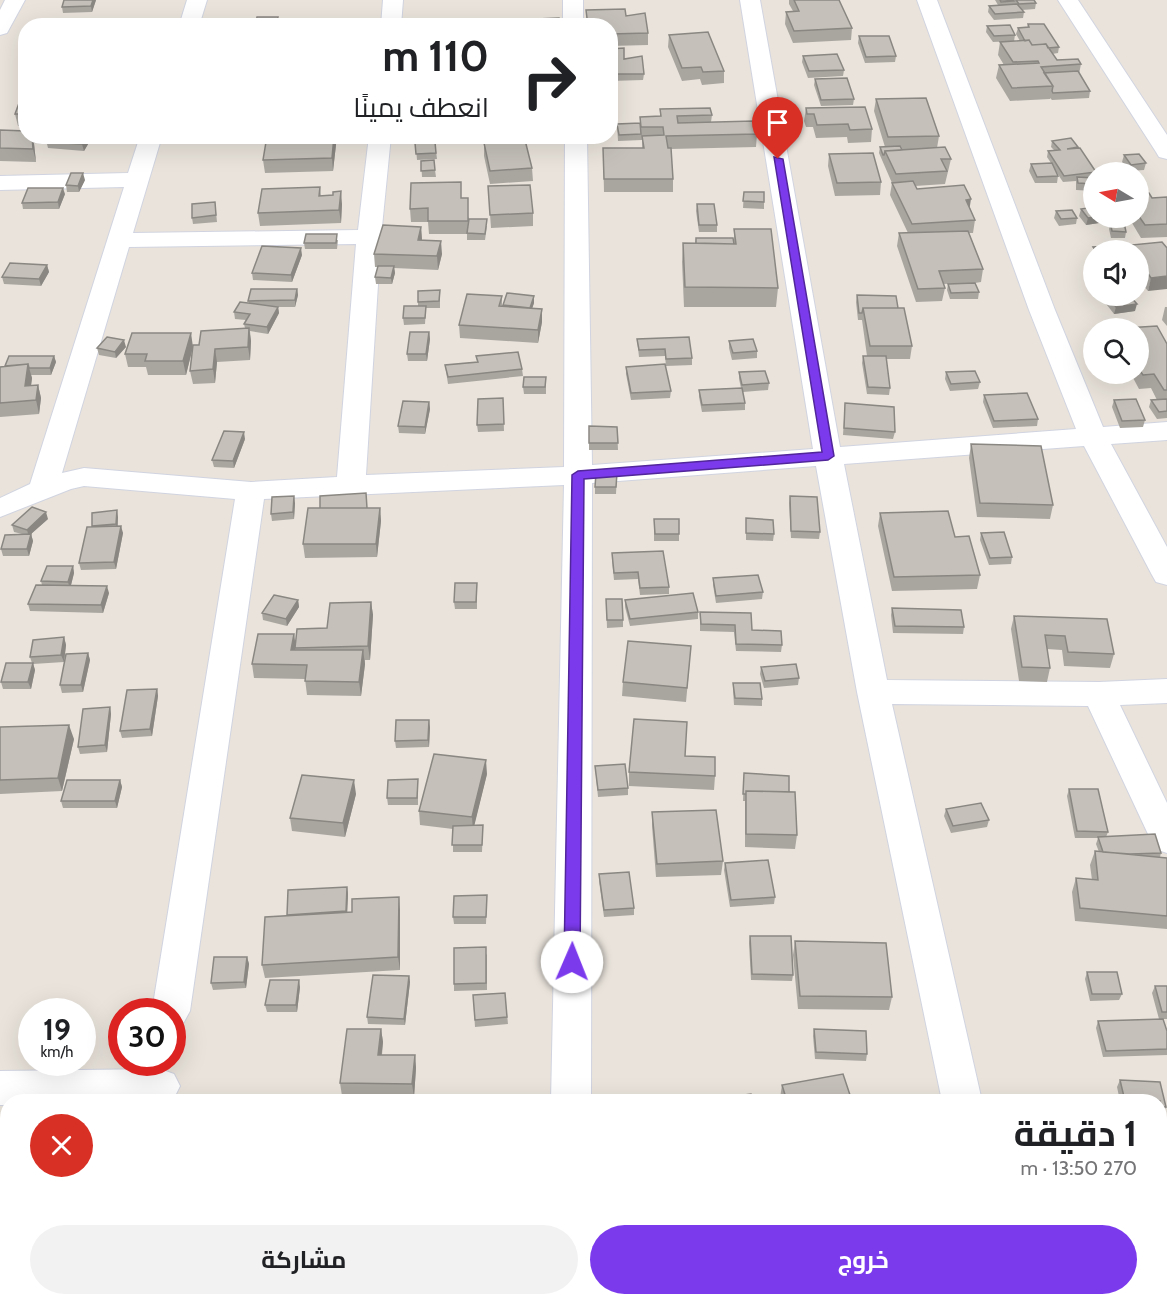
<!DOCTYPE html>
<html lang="ar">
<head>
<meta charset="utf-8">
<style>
	:root { --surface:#fff; --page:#f2f2f2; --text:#202124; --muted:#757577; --accent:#7c3aed }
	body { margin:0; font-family:Cabin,Cairo,sans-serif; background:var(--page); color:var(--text); direction:rtl; height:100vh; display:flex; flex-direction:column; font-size:22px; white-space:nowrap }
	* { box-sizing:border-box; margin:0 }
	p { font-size:20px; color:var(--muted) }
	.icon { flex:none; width:33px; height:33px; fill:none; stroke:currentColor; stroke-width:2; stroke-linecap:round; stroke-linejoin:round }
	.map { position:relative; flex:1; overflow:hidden; direction:ltr }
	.drawer { position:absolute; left:0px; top:1094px; width:1167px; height:212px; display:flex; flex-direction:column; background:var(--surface); border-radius:24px 24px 0 0; box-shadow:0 6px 24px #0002; direction:rtl }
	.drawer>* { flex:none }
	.hud { position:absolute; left:18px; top:18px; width:600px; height:126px; border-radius:24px; box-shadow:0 6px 24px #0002; direction:rtl; background:#fff; color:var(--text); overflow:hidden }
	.needle { width:39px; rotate:280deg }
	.buttons { position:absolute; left:1083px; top:162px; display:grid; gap:12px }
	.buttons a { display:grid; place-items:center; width:66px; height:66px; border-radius:50%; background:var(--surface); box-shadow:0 6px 24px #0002; font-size:30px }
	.speed { position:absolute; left:18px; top:998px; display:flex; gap:12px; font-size:30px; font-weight:700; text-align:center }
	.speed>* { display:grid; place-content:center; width:78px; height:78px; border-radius:50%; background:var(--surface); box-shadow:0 6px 24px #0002; line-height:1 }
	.speed small { font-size:15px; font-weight:400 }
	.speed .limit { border:9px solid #d22; background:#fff; color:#111 }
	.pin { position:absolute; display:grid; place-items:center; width:51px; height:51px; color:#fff; margin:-62px -26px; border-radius:50% 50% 50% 0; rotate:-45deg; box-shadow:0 0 6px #0007 }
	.pin .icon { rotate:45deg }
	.me { position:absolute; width:66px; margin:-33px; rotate:1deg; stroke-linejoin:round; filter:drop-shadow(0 0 4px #0008) }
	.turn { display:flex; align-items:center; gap:21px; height:126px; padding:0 30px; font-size:27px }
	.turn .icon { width:78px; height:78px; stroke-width:2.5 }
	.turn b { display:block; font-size:42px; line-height:51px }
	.round { display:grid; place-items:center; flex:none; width:63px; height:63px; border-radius:32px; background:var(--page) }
	.overview { display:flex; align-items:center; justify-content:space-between; height:102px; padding:0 30px }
	h1 { font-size:36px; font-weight:700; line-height:45px }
	.action { display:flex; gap:12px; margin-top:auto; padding:12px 30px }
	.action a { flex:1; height:69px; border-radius:36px; background:var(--accent); color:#fff; font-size:24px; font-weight:700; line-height:69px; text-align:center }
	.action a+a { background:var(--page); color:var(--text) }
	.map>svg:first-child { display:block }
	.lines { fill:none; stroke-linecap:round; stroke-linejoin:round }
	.street-casing { stroke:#d1d4e0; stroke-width:2 }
	.street { fill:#fff; fill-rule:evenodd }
	.wall { fill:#a9a6a0 }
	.shaded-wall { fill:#8a8782 }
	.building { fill:#c5c1ba; stroke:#8a8782; stroke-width:1.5 }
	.route { fill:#7c3aed; stroke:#51269a; stroke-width:1.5 }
</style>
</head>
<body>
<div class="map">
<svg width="1167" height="1304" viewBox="0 0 1167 1304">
	<rect width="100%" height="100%" fill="#e9e3db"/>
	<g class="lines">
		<g class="street-casing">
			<path id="street" d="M5 0H25L7 33 0 35V10Z
				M187 0H207L199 26H179Z
				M383 0H403L401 26H381Z
				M563 0H583V26H563Z
				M740 0H760L840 447 1076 429 1029 310 917 0H937L1055 310 1103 427 1167 422V440L1111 444 1167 547V585L1156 582 1152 575 1084 446 844 464 887 680 1099 682 1167 679V703L1120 705 1167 803V853L1155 849 1088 706 892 704 982 1101H942L857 692 816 466 592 483 591 1101H551L564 485 264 499 190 1011 184 1022 172 1027V1011H152L235 499 84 486 71 489 0 517V498L30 484 124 187 0 190V176L128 173 140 136H162L133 233 358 230 369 136H391L381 237 366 475 564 467 565 136H587L592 465 813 449ZM356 244 337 477 251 482 84 468 62 473 129 247Z
				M1058 0H1078L1167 135V159L1159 157 1156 152Z
				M160 1069 174 1074 180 1086 174 1098 166 1101H8V1105H0V1071Z
				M106 1298H148V1304H104Z
				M547 1298H589L590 1304H546Z
				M984 1298H1026L1028 1304H984Z"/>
		</g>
		<use href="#street" class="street"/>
	</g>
	<path class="wall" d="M64 0H96L92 12 63 13 62 7Z
		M789 0H839L852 28 851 40 793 43 785 24 786 12 793 11 789 4Z
		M995 0H1034L1036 3 1035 9 1022 10 1024 12 1023 18 994 20 988 12 989 6 998 5Z
		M586 10 626 16 648 33V45L610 46V26H587Z
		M1028 24 1059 47 1058 53 1052 54 1057 60 1081 64 1079 74 1090 91 1089 98 1052 100 1050 98V99L1010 101 996 78 999 65H1004L998 55 1000 42 1020 41 1016 34 1018 28H1027Z
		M987 26 1015 35 1014 41 993 42 986 32Z
		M669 35 724 71V83L702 85 700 79 682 81 668 47Z
		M859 36 896 56 895 62 865 63 858 43Z
		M610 49 644 74 643 80 610 81Z
		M803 56 844 70 843 76 808 78 802 62Z
		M815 79 854 99 853 105 821 106 814 85Z
		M26 95V126H18L15 114Z
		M876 99 939 136 937 148 951 159 945 184 915 186 917 189 970 208 975 220 973 233H969L983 269 981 282 975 283 979 292 978 299H950L947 290 948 284 970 283 943 284 945 288 942 301 916 302 897 246 899 233H908L890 195 892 183 879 153 880 147H885L874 111Z
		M806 108 872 129 871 142 848 143 847 137 816 138 813 127H806L804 121Z
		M660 109 712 115 711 122 757 134 756 147 671 149 673 179V192H604L603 148H642V140L618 141 617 124 640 123V117L660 116Z
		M0 130 90 136 91 139 84 151 48 148 47 144 34 143 36 162 0 161Z
		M97 136H122L97 137Z
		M337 136 333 171 265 173 263 160Z
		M415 136H475V142L435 143 437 159 417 160Z
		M480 136H527V140H525L532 168 533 181 490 184 484 156V143L522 141 480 142Z
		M1052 141 1078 149 1094 172V191L1076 190V181L1063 182 1055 170 1058 176 1057 183H1035L1029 171 1031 164 1051 163 1047 157 1048 151 1054 150 1051 147Z
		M829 154 881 182 880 195 835 196 828 166Z
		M1124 155 1146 163 1144 170 1129 171 1122 162Z
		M421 161 435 170 436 177H422Z
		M85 180 79 192H67L66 185Z
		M1139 182 1146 193 1152 198 1167 197V237L1141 238 1129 218H1138Z
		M488 186 533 213V226L491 228Z
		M320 187 321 196 342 204 341 223 260 226 258 213Z
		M744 192 764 202V209L743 208Z
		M65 194 59 209H23L22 203Z
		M462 198 469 219 487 226 485 240H467V234H429L428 222H411L410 209Z
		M215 202 217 222 193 224 192 218Z
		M697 204 717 225V232H699L696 211Z
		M1081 209 1099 223 1086 225 1079 216Z
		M1056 211 1077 218 1076 224 1059 226 1054 218Z
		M1110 222 1126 232 1125 238H1111L1109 229Z
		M421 227 422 240 442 254 438 270 394 268 395 273 392 284H376L375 277 378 267H375L374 254Z
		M734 229 778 288 776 307H684L682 262 683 243H695L696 238 734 241Z
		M338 240 337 249H305L304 243Z
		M1162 242 1148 291 1143 285H1138V250H1120L1121 246Z
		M302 255 292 282 253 280 252 273Z
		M47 265 49 272 41 286 4 284 2 277Z
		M1090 278H1094V292L1088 285Z
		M297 289 298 295 295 307H278L279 313 268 334 250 331 251 341 250 360 217 362 215 383 193 384 190 371 192 350 186 375H148L146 367H128L125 354 199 345 245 328 244 324 246 320 235 319 234 312 249 303 248 301Z
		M857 295 898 308 912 346 910 359H886L890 388 889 395 867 394 862 363 863 356H867L862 320H858L856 302Z
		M502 296V306L534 303 532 308 542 309V322L538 343 460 338 459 325Z
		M1100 296H1130L1135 311 1114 314Z
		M440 297V308H426L425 324 404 325 403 318 418 306V302Z
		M1165 307H1167V326L1162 320Z
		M1138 328 1167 344V418L1157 419 1149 407 1151 400H1157L1151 388 1139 389 1131 374H1138Z
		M429 332 430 339 427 361H408L407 354Z
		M637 339 692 358V365L666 366 665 356 639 357Z
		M729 341 757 351V358L732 360 729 348Z
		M126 347 116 358 99 355 97 348Z
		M54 356 56 362 51 375H31L32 378 31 386 38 385 41 398 39 414 0 417V367Z
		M476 356 522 369 523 376 448 384 445 365 477 362Z
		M626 367 671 391 670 398 631 400 626 374Z
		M739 372 769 383 768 390 743 392 745 403V410L702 412 699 397V390L741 388 739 379Z
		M946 372 980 382 978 389 950 391 945 379Z
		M546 377V394H524L523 387Z
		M984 395 1038 419 1037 426 993 428 983 402Z
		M503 398 504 431 478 432 477 425Z
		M1114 400 1145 420 1143 427 1120 428 1112 407Z
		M429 402 430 409 425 434 399 433 398 426Z
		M845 403 895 432 893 439 843 435Z
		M589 426 617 427 618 450H589Z
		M245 439 234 468 214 467 212 460Z
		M971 444 1053 505 1050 519 977 517 969 458Z
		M617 473 616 494H595V487Z
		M790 496 820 532 819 539 791 538 789 503Z
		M295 503 294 519 272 521 271 514Z
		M368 508H380L381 521 377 557 305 558 303 544Z
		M92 513 118 517V526L123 533 116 569 81 570 79 563 92 527Z
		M880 513 955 537 980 575 977 589 892 591 878 526Z
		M746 518 774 534 773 541 746 540Z
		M48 519 31 534 33 541 29 556H3L1 549 22 534 14 532 12 525Z
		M654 519H679V541H654Z
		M981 533 1012 557 1011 564 989 565 980 540Z
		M612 553 669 587V594L640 595 638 579 614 580 612 560Z
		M73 566 74 573 71 585 109 593 103 613 30 611 28 604 42 585 41 581Z
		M713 578 763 592 762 599 716 603 713 585Z
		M477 583V609H455L454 602Z
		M606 599 623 620V627L607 628Z
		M298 600 299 607 287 626 263 620 262 613Z
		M625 600 698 612V619L630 626 625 607Z
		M371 602 373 615 370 660H365V664L361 696 307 695 305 679 254 678 252 664 294 634 295 644 327 628Z
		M892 608 964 627 963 634 893 633 891 615Z
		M700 612 752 630 782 645 781 652 736 651 734 632 700 631Z
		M1014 616 1114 654 1110 668 1064 666 1062 650 1047 649 1050 668 1047 682 1019 681 1011 629Z
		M64 637 66 645 64 662 33 664 35 670 31 689H3L1 682 32 663 30 657Z
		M88 653 90 660 83 692 62 693 60 685Z
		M690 660 686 702 622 696 623 682Z
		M761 667 799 678 798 685 764 688 760 674Z
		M733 683 762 699V706L734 705 733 690Z
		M157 689 158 696 152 736 122 738 120 731Z
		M110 707 111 714 107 752 80 754 78 747Z
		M0 727 74 739 62 791 0 794Z
		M430 727 429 747 396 748 395 741Z
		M685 756 715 776 714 790 629 786V772Z
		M595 766 628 788V795L598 797Z
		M744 773 789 792 797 835 795 849 745 847V801H743Z
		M487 774 474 825H483L482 852H453V829L420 825 419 811Z
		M120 780 122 787 117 808H63L61 801Z
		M418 786V805H388L387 798Z
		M1069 789 1108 832 1106 837 1161 853 1160 857 1167 858V929L1075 921 1072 892 1076 878 1092 880 1090 865 1095 851 1099 852 1096 844 1098 838H1075L1067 796Z
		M356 794 345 837 292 831 290 818Z
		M946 809 989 820 987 827 951 833 944 816Z
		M652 812 723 861 721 875 656 877 652 826Z
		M725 863 775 897 774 904 730 907 724 870Z
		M599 874 634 908V915L604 917 599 881Z
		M347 887 348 894 347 912 400 910V970L265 978 262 965 287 916Z
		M487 895 486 924H454L453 917Z
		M750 936 793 975 792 981 751 980 749 943Z
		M795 941 892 997 889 1010 798 1009 793 955Z
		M487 954V990L454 991V984Z
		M247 957 249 964 246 988 213 990 211 983Z
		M1087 972 1122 994 1119 1000 1090 1001 1085 979Z
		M409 976 410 982 405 1025 368 1024 367 1017Z
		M1155 986H1167V1019H1163L1167 1031V1055L1103 1057 1096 1028 1098 1021 1159 1019 1152 993Z
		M300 987 297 1012H267L265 1005Z
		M505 993 508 1024 475 1027 473 995Z
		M381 1029 383 1042 382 1055H415L416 1068 414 1097 342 1096 340 1083Z
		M814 1029 867 1054 866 1061 815 1059 813 1036Z
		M1120 1080 1160 1082 1166 1107 1163 1114H1160V1101H1120L1117 1087Z
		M782 1085 852 1101H781L780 1098Z"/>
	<path class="shaded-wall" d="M93 0H96L92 12 91 6Z
		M32 136 34 144 36 162 33 149Z
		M87 136H90L91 139 84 151 82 144Z
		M334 136H337L333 171 332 158Z
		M83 173 85 180 79 192 78 186Z
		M63 188 65 194 59 209 58 202Z
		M341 191 342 204 341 223 339 210Z
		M971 199 969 212 966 200Z
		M1088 218H1101L1099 223 1086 225Z
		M421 227 422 240H418Z
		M441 241 442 254 438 270 437 256Z
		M301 248 302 255 292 282 291 275Z
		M47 265 49 272 41 286 39 279Z
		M394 266 395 273 392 284 391 278Z
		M1141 272H1147L1143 285H1138Z
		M1167 276V289L1148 291 1151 278Z
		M297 289 298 295 295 307V300Z
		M534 296V303L530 315 529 308Z
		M1137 304 1135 311 1114 314 1116 307Z
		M278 307 279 313 268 334 267 327Z
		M542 309V322L538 343V330Z
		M249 328 251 341 250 360 248 347Z
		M429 332 430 339 427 361 426 354Z
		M191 333 193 347 186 375 183 361Z
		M124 340 126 347 116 358 115 352Z
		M215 349 217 362 215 383 213 369Z
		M54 356 56 362 51 375 50 368Z
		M28 364 32 378 29 400 25 386Z
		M38 385 41 398 39 414 36 400Z
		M429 402 430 409 425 434V427Z
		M244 432 245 439 234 468 233 461Z
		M294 496 295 503 294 519 293 512Z
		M380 508 381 521 377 557 376 544Z
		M117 510 118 517 117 531 116 524Z
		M46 512 48 519 31 534 33 541 29 556 27 549 29 537 27 530Z
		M121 526 123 533 116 569 114 562Z
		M73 566 74 573 70 589 68 582Z
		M107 586 109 593 103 613 101 605Z
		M298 600 299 607 287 626 286 619Z
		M371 602 373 615 370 660 368 646Z
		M294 634 296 648H295V651L291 650Z
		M64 637 66 645 64 662 61 655Z
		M363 650 365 664 361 696 359 682Z
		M88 653 90 660 83 692 81 685Z
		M33 663 35 670 31 689 28 682Z
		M157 689 158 696 152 736 150 729Z
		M110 707 111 714 107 752 105 745Z
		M429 720 430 727 429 747 428 740Z
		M69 725 74 739 62 791 58 778Z
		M486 760 487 774 473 831 472 817Z
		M120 780 122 787 117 808 115 801Z
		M354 780 356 794 345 837 343 823Z
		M347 887 348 894 347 918 346 911Z
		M399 897 400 910V970L398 957Z
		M247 957 249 964 246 988 244 982Z
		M409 976 410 982 405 1025 404 1019Z
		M299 980 300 987 297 1012 296 1005Z
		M381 1029 383 1042 380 1068 378 1055Z
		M415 1055 416 1068 414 1097 412 1084Z"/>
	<path class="building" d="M64 0H93L91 6 62 7Z
		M794 0H839L852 28 794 31 786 12 799 11Z
		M1000 0H1013L1014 1 1001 2Z
		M1016 0H1034L1036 3 1019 4Z
		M1017 4 1024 12 995 14 989 6Z
		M625 9 626 16 645 13 648 33 610 34V26H588L586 10Z
		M257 17H278L276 26H255Z
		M559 18 560 26H538L537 19Z
		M342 22V26H285V23Z
		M1028 24H1044L1059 47 1048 48 1046 44 1032 45 1029 40 1025 41 1018 28 1029 27Z
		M1010 25 1015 35 994 36 987 26Z
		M708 32 724 71 703 72 701 67 682 68 669 35Z
		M859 36H889L896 56 866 57Z
		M1029 40 1032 45 1046 44 1057 60 1078 59 1081 64 1041 67 1053 86 1012 88 999 65 1039 63 1038 61 1013 62 1000 42Z
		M624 48V59L642 56 644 74H610V49Z
		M837 54 844 70 809 71 803 56Z
		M1078 71 1090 91 1053 93 1052 91 1053 86 1044 73Z
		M847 78 854 99 821 100 815 79Z
		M22 95H26V114H15Z
		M926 98 939 136 888 137 876 99Z
		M865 107 872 129 850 130 848 124 817 125 814 114H807L806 108Z
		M710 108 712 115 677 116 678 123 754 121 757 134 666 136 668 148H671L673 179H604L603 148H644L642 136 664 135 663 127H641L640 117 661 116 660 109Z
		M640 123 641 134 619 135 617 124Z
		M0 130 26 131V136H32L33 149 0 148Z
		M32 136H87L82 144 47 142 50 138Z
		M267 136H334L332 158 263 160Z
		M1071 138 1078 147 1067 149 1080 148 1096 172 1064 176 1048 151 1060 150 1052 141Z
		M525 140 532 168 490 171 484 143Z
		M435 142 436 153 416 154 415 143Z
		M900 146 902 150 885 151 884 155H883L880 147Z
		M945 147 951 159H941L947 171 896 174 885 151Z
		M873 153 881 182 837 183 829 154Z
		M1139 154 1146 163 1131 165 1124 155Z
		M434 160 435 170 421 171V161Z
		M1052 163 1058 176 1037 177 1031 164Z
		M71 173H83L78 186 66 185Z
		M1077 177 1094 178V184L1078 183Z
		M913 181 917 189 964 185 971 199 966 200 975 220 912 224 892 183Z
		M461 182V198H468V221H428V208L410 209 411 183Z
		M1138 182H1139L1146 193H1138Z
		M530 185 533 213 490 215 488 186Z
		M320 187 319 196 333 195V192L341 191 339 210 258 213 262 189Z
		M28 188H63L58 202 22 203Z
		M744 192H764V202L743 201Z
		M1138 193H1149L1152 198 1167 197V224L1145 225 1138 215Z
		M215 202 216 215 192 218V204Z
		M697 204H714L717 225H699Z
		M1094 207V217L1088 218 1081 209Z
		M1072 210 1077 218 1061 219 1056 211Z
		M469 219H487L485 234 467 233Z
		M1110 222H1124L1126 232 1112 231Z
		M383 225 421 227 418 240 441 241 437 256 374 254Z
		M734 229H771L778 288 685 287 683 243 736 244Z
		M968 231 983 269 939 271 945 288 918 289 899 233Z
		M306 234H337L336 243H304Z
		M696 238H733L734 244 696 243Z
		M1162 242 1167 248V276L1151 278 1147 272H1141L1138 269V250H1124L1121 246Z
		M262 246 301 248 291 275 252 273Z
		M1109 246 1112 250H1095L1093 247Z
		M10 263 47 265 39 279 2 277Z
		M378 266H394L391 278 375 277Z
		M975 283 979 292 951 293 948 284Z
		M251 289H297L295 300 248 301Z
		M440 290 439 301 418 302V291Z
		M507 293 534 296 530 308 503 305Z
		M467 294 502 296 499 306 542 309 538 330 459 325Z
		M857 295 896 296 898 308H863L862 313H859Z
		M1107 296H1130L1137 304 1116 307Z
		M240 302 278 307 267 327 244 324 250 314 234 312Z
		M404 306H426L425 318H403Z
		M863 308H904L912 346H870Z
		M1157 326 1167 344V390H1164L1154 374 1143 375 1138 368V328H1125Z
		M249 328 248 347 215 349 213 369 190 371 193 345H199L201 331Z
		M410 332H429L426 354H407Z
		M132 333H191L183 361H145L147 354H125Z
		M107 337 124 340 115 352 97 348Z
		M689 337 692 358 666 359 665 349 639 350 637 339Z
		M753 339 757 351 733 353 729 341Z
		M518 352 522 369 448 377 445 365 478 362 476 356Z
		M9 356H54L50 368H29L28 364 5 366Z
		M863 356H886L890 388 868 387Z
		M28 364 25 386 38 385 36 400 0 403V367Z
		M665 364 671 391 631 393 626 367Z
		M765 371 769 383 742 385 739 372Z
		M975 371 980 382 951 384 946 372Z
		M524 377H546L545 387H523Z
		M742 388 745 403 702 405 699 390Z
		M1027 393 1038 419 994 421 984 395Z
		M503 398 504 424 477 425 478 399Z
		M1136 399 1145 420 1122 421 1114 400Z
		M1167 399V411L1159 412 1151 400Z
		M403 401 429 402 425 427 398 426Z
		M845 403 894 407 895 432 844 428Z
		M589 426 617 427 618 443H589Z
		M224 431 244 432 233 461 212 460Z
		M971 444 1041 446 1053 505 980 503Z
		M596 473H617L616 487H595Z
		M366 493 367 508H320V496Z
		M294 496 293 512 271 514 272 497Z
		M790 496 817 497 820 532 791 531Z
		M32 507 46 512 27 530 12 525Z
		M308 508H380L376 544H303Z
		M117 510 116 524 92 526V513Z
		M948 511 955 537 969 536 980 575 894 577 880 513Z
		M746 518 773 520 774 534 746 533Z
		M654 519H679V534H655Z
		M121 526 114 562 79 563 87 527Z
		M1004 532 1012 557 990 558 981 533Z
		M31 534 27 549H1L5 535Z
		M663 551 669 587 640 588 638 572 614 573 612 553Z
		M47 566H73L68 582 41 581Z
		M758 575 763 592 716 596 713 578Z
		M455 583H477L476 602H454Z
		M36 585 107 586 101 605 28 604Z
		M693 593 698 612 630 619 625 600Z
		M274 595 298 600 286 619 262 613Z
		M606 599H622L623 620H607Z
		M371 602 368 646 295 648 297 629 327 628 330 603Z
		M892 608 961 610 964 627 895 626Z
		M700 612 751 613 752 630 781 631 782 645 736 644 735 625 701 624Z
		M1014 616 1107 619 1114 654 1068 652 1065 636 1045 635 1050 668 1022 667Z
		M258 634H294L291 650H363L359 682 305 681 307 665 252 664Z
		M64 637 61 655 30 657 33 640Z
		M628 641 691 646 687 688 623 682Z
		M88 653 81 685H60L66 654Z
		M6 663H33L28 682H1Z
		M796 664 799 678 765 681 761 667Z
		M733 683H760L762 699 735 698Z
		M157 689 150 729 120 731 127 690Z
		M110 707 105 745 78 747 83 709Z
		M634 719 687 722 685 756 715 757V776L629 772Z
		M396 720H429L428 740 395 741Z
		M69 725 58 778 0 780V727Z
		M434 754 486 760 472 817 419 811Z
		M625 764 628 788 598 790 595 766Z
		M744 773 789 776V792L746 791V794H743Z
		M302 775 354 780 343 823 290 818Z
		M418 779 417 798H387L388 780Z
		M67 780H120L115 801H61Z
		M1069 789H1098L1108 832 1077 831Z
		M746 791 795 792 797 835 746 834Z
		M981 803 989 820 953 826 946 809Z
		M716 810 723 861 657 864 652 812Z
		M483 825 482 845H452L453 826Z
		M1155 834 1161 853 1130 854 1103 852 1098 837Z
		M1095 851 1167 858V916L1080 908 1076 878 1098 880Z
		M768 860 775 897 731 900 725 863Z
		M629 872 634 908 604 910 599 874Z
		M347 887 346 911 287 915 288 890Z
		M487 895 486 917H453L454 896Z
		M399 897 398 957 262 965 265 917 352 912V899Z
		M750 936H791L793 975 752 974Z
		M795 941 886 943 892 997 800 996Z
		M486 947V983L454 984V948Z
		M214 957H247L244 982 211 983Z
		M1087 972H1117L1122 994H1092Z
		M373 975 409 976 404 1019 367 1017Z
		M270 980H299L296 1005H265Z
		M1155 986H1167V1012H1162Z
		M505 993 507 1017 475 1020 473 995Z
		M1163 1019 1167 1031V1049L1106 1051 1098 1021Z
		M347 1029H381L378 1055H415L412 1084 340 1083Z
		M814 1029 866 1031 867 1054 816 1052Z
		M843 1074 852 1101H787L782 1085Z
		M1120 1080 1160 1082 1166 1107H1160V1101H1125Z
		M751 1094 753 1101H698Z
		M610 1298H713V1304H610Z"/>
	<path class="route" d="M774 157 783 159 834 456 828 460 584 479 580 962 578 967 572 969 567 967 564 962 572 475 578 471 822 452Z"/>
</svg>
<div class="buttons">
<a><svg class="needle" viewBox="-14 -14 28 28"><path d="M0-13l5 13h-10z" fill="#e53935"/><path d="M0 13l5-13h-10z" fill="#757577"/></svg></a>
<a><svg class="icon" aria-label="sound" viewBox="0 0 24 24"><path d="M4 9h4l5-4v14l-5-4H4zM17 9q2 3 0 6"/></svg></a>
<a><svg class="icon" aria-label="search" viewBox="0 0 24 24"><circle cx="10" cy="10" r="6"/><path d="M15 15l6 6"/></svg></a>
</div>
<div class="speed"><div>19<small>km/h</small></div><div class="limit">30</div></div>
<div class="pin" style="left:778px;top:159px;background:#d93025"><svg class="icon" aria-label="arrive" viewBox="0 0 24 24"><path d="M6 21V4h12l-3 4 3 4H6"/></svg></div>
<svg class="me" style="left:572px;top:962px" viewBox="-20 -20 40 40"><circle r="19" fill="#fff"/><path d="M0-13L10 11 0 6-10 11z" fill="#7c3aed"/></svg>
<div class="hud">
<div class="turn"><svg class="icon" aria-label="right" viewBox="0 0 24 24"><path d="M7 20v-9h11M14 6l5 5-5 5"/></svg><div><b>110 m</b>انعطف يمينًا</div></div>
</div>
<section class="drawer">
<div class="overview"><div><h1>1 دقيقة</h1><p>270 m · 13:50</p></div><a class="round" style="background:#d93025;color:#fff"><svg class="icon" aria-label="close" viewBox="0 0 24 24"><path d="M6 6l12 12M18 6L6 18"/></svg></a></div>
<div class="action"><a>خروج</a><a>مشاركة</a></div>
</section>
</div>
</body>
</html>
